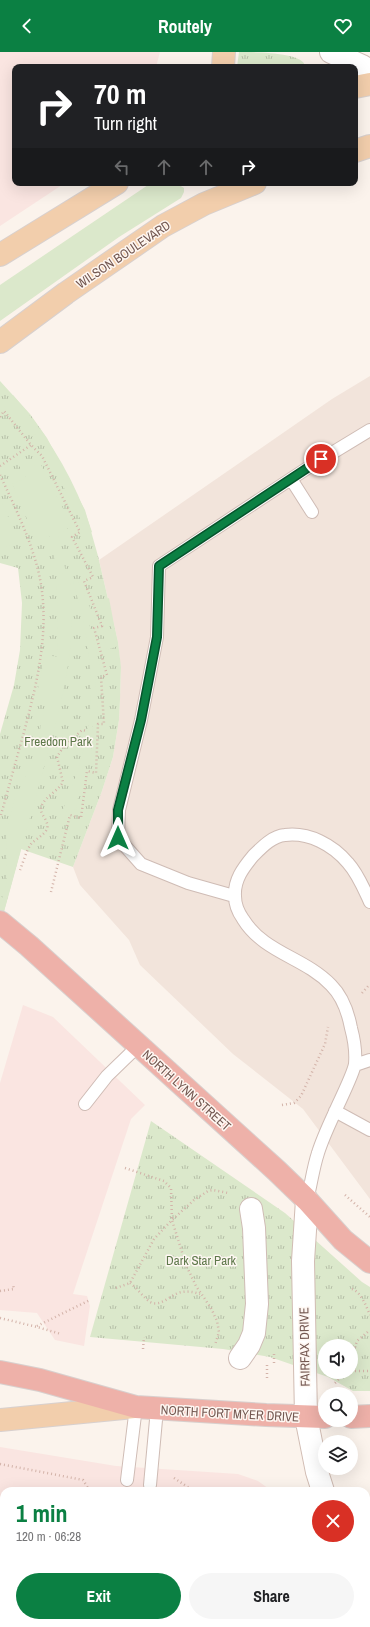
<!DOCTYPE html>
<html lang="en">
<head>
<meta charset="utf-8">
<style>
	:root { --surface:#fff; --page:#f6f6f6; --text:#202124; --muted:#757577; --accent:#0b8043 }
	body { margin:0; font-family:"Archivo Narrow",sans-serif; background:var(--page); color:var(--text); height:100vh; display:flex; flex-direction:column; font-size:15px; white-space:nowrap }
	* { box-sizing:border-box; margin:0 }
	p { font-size:13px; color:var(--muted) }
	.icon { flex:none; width:22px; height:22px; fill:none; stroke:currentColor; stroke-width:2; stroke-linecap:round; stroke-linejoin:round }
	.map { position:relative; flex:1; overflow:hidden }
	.side { position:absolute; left:0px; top:1435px; width:370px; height:140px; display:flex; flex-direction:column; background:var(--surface); border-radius:12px 12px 0 0; box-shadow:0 4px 16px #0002 }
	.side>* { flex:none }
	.hud { position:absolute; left:12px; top:12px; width:346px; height:122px; border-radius:8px; box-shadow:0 4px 16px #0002; background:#202124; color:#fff; overflow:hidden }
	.buttons { position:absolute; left:318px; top:1287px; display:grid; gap:8px }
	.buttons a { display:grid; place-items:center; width:40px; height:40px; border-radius:50%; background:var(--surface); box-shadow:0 4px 16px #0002; font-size:20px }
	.pin { position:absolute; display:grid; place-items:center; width:34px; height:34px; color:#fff; margin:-17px; border:2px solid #fff; border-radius:50%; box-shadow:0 1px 4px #0007 }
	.me { position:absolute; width:44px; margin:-22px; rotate:0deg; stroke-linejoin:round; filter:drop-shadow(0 0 3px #0008) }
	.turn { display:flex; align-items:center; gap:14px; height:84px; padding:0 16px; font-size:18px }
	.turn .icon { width:52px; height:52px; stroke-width:2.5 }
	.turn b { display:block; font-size:28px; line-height:34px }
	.lanes { display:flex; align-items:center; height:38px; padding:0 16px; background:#0003; justify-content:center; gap:20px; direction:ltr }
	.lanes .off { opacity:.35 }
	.round { display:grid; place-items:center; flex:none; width:42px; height:42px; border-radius:21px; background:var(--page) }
	.overview { display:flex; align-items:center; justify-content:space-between; height:68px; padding:0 16px }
	h1 { font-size:24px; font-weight:700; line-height:30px; color:var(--accent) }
	.cta { display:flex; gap:8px; margin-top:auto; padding:8px 16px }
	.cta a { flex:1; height:46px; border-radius:24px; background:var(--accent); color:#fff; font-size:16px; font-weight:700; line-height:46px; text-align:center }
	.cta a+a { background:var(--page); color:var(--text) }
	header { display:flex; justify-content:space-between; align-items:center; height:52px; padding:0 16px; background:var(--accent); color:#fff; font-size:18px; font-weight:700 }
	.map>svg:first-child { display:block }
	.residential { fill:#f2e4db }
	.commercial { fill:#fae5e1 }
	.grass { fill:url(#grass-tufts); fill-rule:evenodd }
	.garden { fill:#dbe8cb }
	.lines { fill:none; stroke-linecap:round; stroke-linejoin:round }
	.lane-casing { stroke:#cfbcb5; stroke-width:14 }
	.street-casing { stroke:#cfbcb5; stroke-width:24 }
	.secondary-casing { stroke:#d1bcb3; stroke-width:24 }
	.primary-casing { stroke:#d8d0ce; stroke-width:24 }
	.highway-casing { stroke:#d8d0ce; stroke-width:24 }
	.path { stroke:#d3b3a9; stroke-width:2.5; stroke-dasharray:1 3; stroke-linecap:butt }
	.lane { stroke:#fff; stroke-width:12 }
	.street { stroke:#fff; stroke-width:22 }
	.secondary { stroke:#fff; stroke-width:22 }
	.primary { stroke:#f2ceac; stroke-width:22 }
	.highway { stroke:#eeb1a9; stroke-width:22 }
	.route-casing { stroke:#07532c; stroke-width:10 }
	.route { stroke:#0b8043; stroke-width:7 }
	.labels { text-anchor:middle; stroke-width:3; stroke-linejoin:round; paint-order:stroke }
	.street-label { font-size:13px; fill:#745851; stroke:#fef7f2 }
	.park-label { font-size:13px; fill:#5e784a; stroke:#fef7f2 }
</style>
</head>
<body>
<header><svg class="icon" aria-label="back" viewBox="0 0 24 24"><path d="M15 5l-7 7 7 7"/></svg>Routely<svg class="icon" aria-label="heart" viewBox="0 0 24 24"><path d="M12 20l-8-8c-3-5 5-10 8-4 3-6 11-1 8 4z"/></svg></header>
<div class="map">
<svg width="370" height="1575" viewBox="0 0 370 1575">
	<defs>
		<pattern id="grass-tufts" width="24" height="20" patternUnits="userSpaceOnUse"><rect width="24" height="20" fill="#dbe8cb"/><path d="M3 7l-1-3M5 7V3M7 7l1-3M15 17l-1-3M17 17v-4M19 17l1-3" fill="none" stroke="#b6bfa7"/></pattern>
	</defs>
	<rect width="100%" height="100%" fill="#fbf3ec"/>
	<path class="residential" d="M370 324V1147L303 1057 233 1002 140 913 129 888 80 833 73 815 102 739 113 705 119 668 121 620 118 590 99 508 332 347Z"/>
	<path class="commercial" d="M0 0H160L156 15H15V131H65L0 174Z
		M23 953 53 965 145 1053 131 1067 73 1242 87 1244 90 1254 84 1294 55 1288 37 1261 0 1258V1031Z
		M0 1395 116 1414 238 1422 258 1429 272 1439H4V1571H332L334 1575H0Z"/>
	<path class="grass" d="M239 0C253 0 306 0 305 15H237Z
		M0 329 30 362 47 386 85 458 98 504 118 590 121 615 120 648 119 668 113 705 102 739 73 815 21 797 0 874V682L14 633 20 598 22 551 18 516 0 511Z
		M151 1069 285 1161 362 1230 370 1235V1339H353L328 1325 270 1305 223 1297 90 1285ZM325 1294H351V1320H325Z"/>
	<path class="garden" d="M153 131H176L184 136V140L181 146 119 185 0 269V233L148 133Z
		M13 343C48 383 76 429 92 480L88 482 47 403 50 400 35 382 31 385 4 354Z
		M25 405 31 416 40 411 72 474 58 482 66 521 58 522 49 483 36 488 12 432 26 426 17 410Z
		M0 446 12 474 18 491 6 495 0 489Z
		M77 527 96 569 89 571 101 619 95 622 98 667H93L91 713 83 714 76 758 67 757 61 781 54 780C63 757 73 734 80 711 99 646 91 593 73 529Z
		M70 531C79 601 56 670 38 737 25 782 13 828 0 874V853L7 829 6 788 8 774 15 746 38 697 41 670 49 650 36 646 45 603 59 605 60 598 57 597 58 564 56 533Z
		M109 546 118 594 107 598 103 580 112 577 99 550Z"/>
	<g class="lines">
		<g class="lane-casing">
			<path id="lane" d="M291 427 312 460
				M234 844 188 831 141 812 118 786 119 758 141 668 157 585 159 514 309 415 370 378
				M355 1013 370 1008
				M85 1052 107 1024 138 994
				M335 1059 370 1078
				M307 1148C311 1133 313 1116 318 1101 322 1088 328 1075 334 1062 339 1050 353 1023 355 1012 356 1000 354 987 351 976 348 960 343 945 331 933 304 905 264 901 243 867 238 860 235 853 235 844 234 828 243 816 253 804 261 796 272 784 285 783 309 780 333 793 348 811 358 822 364 837 370 850
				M127 1428 136 1355
				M150 1433 157 1357"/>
		</g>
		<g class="street-casing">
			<path id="street" d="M331 0 362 14 370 19
				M240 1306 249 1293 254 1281 257 1252 254 1176 251 1157"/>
		</g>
		<g class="secondary-casing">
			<path id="secondary" d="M307 1148 303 1209 306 1365 317 1420 323 1439
				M366 1555 370 1565"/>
		</g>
		<g class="primary-casing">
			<path id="primary" d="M223 15 224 0
				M355 35 370 32
				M355 99 370 94
				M0 203 117 131
				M0 290 66 241 163 174 204 152 255 131
				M0 1368 134 1355"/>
		</g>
		<g class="highway-casing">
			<path id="highway" d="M0 870 29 894 277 1119 307 1148 343 1188 370 1210
				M0 1320 40 1328 136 1355 266 1363 325 1365
				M351 1365 370 1364"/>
		</g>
		<path class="path" d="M0 365 4 359 31 393 42 404 80 480 72 485 93 525 84 529 102 574 94 576 107 623 101 625 104 672H98L96 721 87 719 81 766 70 763 51 840
			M0 414 31 393
			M0 423C15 455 31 488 39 522 51 577 37 631 23 684 15 711 8 739 0 766
			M20 818C23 811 26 799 31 792 36 787 44 783 47 777 50 768 37 761 42 753 46 744 58 739 63 730L57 705 62 697 82 678 87 679
			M362 941 370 932
			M282 1053 294 1051 301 1044 325 992 328 975
			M125 1116 164 1129 171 1136 172 1168 186 1213 196 1234 211 1256 217 1269 219 1280 215 1293
			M345 1143 370 1165
			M130 1231C137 1236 143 1245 150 1250 161 1256 172 1241 182 1240 188 1239 194 1240 200 1242
			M116 1236 130 1231 154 1187 172 1168 194 1148 208 1139 213 1138 228 1141
			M352 1237C361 1240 366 1254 370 1263
			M0 1239 14 1237 13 1233
			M0 1266 37 1275 61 1282
			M37 1274 90 1248
			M143 1297 144 1285
			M274 1302V1312
			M351 1307 357 1289 370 1278
			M267 1313V1327
			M351 1319H370
			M335 1331 346 1320
			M0 1412 83 1428 90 1439
			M174 1426 194 1439
			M300 1571 303 1575
			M114 1575 115 1571"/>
		<use href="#lane" class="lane"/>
		<use href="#street" class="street"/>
		<use href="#secondary" class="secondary"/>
		<use href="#primary" class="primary"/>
		<use href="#highway" class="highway"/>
	</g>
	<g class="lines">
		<g class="route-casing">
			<path id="route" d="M118 786V758L141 668 157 585 159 514 321 407"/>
		</g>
		<use href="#route" class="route"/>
	</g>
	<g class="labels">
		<g class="street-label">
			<text transform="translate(123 202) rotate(-34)" y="5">WILSON BOULEVARD</text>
			<text transform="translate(187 1038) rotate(42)" y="5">NORTH LYNN STREET</text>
			<text transform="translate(304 1295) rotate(-91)" y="5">FAIRFAX DRIVE</text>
			<text transform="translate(230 1361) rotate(3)" y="5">NORTH FORT MYER DRIVE</text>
		</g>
		<g class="park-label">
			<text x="58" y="694">Freedom Park</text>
			<text x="201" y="1213">Dark Star Park</text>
		</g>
	</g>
</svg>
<div class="buttons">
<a><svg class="icon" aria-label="sound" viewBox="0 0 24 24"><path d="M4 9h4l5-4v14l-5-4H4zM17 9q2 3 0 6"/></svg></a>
<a><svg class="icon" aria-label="search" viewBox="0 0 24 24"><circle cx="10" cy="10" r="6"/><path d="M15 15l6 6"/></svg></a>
<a><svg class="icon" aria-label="layers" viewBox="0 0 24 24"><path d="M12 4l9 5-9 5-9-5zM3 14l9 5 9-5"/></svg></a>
</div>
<div class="pin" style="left:321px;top:407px;background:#d93025"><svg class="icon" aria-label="arrive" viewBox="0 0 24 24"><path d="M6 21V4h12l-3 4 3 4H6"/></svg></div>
<svg class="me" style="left:118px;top:786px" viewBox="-20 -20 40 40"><path d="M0-17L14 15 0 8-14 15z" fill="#0b8043" stroke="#fff" stroke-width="4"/></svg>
<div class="hud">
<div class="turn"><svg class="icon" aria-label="right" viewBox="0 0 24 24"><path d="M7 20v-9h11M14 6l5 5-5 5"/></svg><div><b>70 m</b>Turn right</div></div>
<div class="lanes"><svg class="icon off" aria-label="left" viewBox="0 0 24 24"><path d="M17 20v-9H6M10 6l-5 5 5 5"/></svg><svg class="icon off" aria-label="ahead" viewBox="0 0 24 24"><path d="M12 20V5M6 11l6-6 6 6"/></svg><svg class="icon off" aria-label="ahead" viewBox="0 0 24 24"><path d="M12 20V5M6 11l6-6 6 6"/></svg><svg class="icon" aria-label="right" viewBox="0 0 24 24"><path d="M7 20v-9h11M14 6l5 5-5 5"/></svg></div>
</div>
<section class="side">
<div class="overview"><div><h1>1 min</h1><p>120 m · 06:28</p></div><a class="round" style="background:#d93025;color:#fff"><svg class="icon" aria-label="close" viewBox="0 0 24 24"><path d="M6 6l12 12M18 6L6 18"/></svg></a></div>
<div class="cta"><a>Exit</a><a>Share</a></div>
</section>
</div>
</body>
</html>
